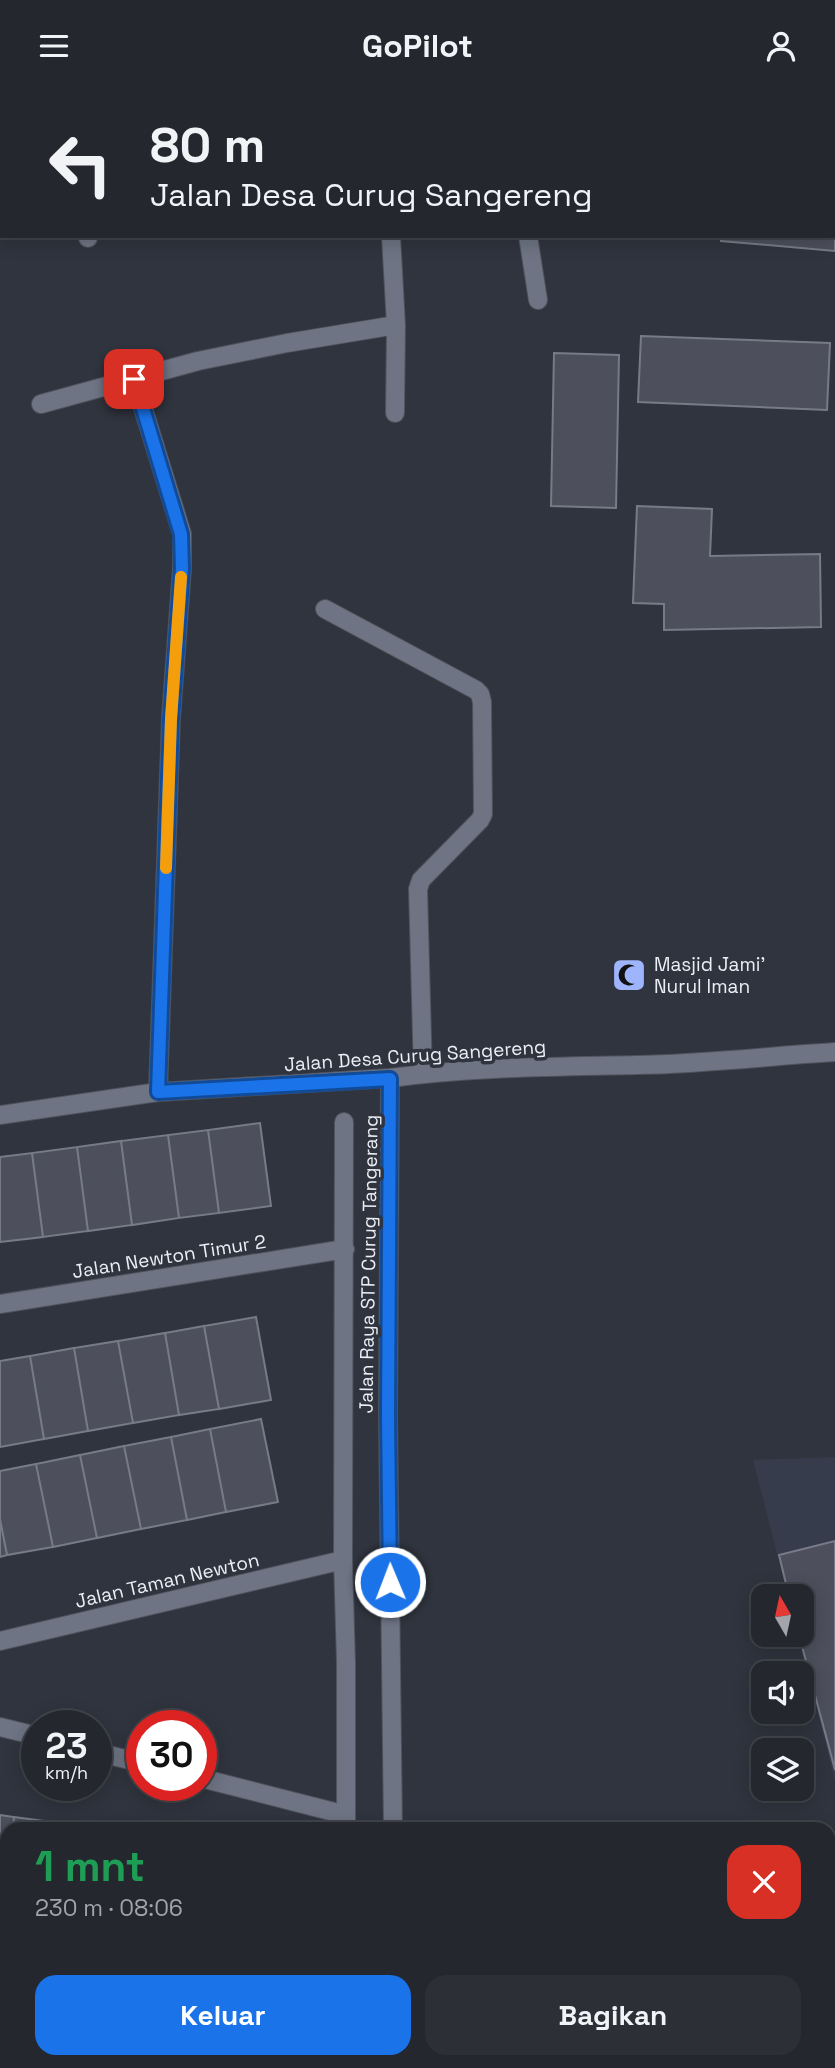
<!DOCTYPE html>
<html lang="id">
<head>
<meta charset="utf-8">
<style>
	:root { --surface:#24272e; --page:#2c2f36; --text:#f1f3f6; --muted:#a3a5aa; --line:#41444a; --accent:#1a73e8 }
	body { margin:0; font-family:"Space Grotesk",sans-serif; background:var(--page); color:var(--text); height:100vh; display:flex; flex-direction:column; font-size:26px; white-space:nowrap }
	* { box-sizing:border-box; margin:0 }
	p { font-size:23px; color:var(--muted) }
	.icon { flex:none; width:38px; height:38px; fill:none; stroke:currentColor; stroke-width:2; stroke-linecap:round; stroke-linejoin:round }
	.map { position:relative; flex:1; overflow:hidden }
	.details { position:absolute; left:0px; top:1731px; width:836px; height:247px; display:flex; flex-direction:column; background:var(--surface); border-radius:21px 21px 0 0; box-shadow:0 4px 18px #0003,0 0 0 2px var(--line) }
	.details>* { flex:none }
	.guide { position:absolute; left:0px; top:0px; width:836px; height:147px; box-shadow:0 4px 18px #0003,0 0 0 2px var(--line); background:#24272e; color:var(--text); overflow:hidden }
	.needle { width:46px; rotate:351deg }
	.fabs { position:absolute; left:751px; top:1493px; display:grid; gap:14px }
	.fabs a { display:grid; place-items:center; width:63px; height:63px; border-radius:14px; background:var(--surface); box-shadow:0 4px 18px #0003,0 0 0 2px var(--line); font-size:35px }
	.speed { position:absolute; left:21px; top:1619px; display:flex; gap:14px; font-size:35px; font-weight:700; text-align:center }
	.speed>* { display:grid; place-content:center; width:91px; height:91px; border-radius:50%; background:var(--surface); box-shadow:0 4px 18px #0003,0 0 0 2px var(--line); line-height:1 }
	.speed small { font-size:18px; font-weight:400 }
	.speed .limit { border:10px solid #d22; background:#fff; color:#111 }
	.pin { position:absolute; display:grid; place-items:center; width:60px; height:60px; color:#fff; margin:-30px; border-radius:14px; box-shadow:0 4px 10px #0006 }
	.me { position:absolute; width:77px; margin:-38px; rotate:359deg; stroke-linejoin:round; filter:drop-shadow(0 0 5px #0008) }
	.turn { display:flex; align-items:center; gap:24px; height:147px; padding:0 35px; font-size:32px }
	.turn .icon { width:91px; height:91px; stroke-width:2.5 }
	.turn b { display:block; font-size:49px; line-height:60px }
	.round { display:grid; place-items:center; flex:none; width:74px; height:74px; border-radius:21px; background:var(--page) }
	.overview { display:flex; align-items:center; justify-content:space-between; height:119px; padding:0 35px }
	h1 { font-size:42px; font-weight:700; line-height:52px; color:#1e9e55 }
	.cta { display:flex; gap:14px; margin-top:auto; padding:14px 35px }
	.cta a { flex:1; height:80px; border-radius:21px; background:var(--accent); color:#fff; font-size:28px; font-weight:700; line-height:80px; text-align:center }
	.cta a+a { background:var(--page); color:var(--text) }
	header { display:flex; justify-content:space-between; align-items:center; height:91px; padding:0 35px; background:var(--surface); font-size:32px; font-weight:700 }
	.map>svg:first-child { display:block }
	.built { fill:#373c4d }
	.building { fill:#4d505c; stroke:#777b87; stroke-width:2 }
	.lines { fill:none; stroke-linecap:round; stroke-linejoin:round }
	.minor-casing { stroke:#4e525b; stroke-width:20 }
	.minor { stroke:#6e7484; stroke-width:18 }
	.route-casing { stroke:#114b97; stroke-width:18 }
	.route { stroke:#1a73e8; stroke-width:12 }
	.slow { stroke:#f59e0b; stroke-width:12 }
	.labels { text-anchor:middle; stroke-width:7; stroke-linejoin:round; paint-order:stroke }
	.poi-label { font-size:19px; fill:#ebeef5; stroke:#30343e; text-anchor:start }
	.street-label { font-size:19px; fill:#ebeef5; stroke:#30343e }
</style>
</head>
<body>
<header><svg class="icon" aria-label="menu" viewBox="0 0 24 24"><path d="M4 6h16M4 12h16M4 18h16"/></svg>GoPilot<svg class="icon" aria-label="person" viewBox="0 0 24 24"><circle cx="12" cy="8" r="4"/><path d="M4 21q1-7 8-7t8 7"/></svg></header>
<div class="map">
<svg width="835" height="1977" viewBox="0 0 835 1977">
	<rect width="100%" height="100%" fill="#30343e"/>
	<path class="built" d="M835 1366V1690L798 1544H802V1505H788L753 1369Z"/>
	<path class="building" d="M0 0 14 2H2L0 42Z
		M83 0H168V2H84Z
		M735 0H835V70V2H734Z
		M0 42H2L0 92Z
		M835 88V160L721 150 722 145H835Z
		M641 245 830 252 827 319 638 311Z
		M554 262 619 264 616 417 551 415Z
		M637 415 712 418 710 465 820 463 821 536 664 539V513L633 512Z
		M260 1032 271 1115 219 1122 208 1039Z
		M208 1039 219 1122 179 1127 168 1044Z
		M168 1044 179 1127 132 1134 121 1050Z
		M121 1050 132 1134 88 1140 77 1056Z
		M77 1056 88 1140 43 1146 32 1062Z
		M32 1062 43 1146 0 1151V1066Z
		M256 1226 271 1309 219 1318 204 1235Z
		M204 1235 219 1318 179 1324 165 1242Z
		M165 1242 179 1324 133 1332 118 1250Z
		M118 1250 133 1332 88 1340 74 1257Z
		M74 1257 88 1340 44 1348 30 1265Z
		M30 1265 44 1348 0 1356V1270Z
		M261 1328 278 1411 226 1421 210 1338Z
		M210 1338 226 1421 187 1429 171 1346Z
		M171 1346 187 1429 141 1438 124 1355Z
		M124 1355 141 1438 97 1447 80 1364Z
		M80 1364 97 1447 53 1456 36 1373Z
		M36 1373 53 1456 7 1464 0 1428V1380Z
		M0 1428 7 1464 0 1466Z
		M835 1450V1679L799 1544H802V1505H789L779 1464Z
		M0 1724 14 1726 13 1738H7V1781L3 1810H0Z
		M14 1726 60 1732 59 1738H13Z
		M60 1732 103 1738H59Z
		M0 1844H7V1929L0 1928Z"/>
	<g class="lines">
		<g class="minor-casing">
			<path id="minor" d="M62 0V2
				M507 0V2
				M425 2 429 0
				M88 145V147
				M391 145 396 234 395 322
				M528 145 538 209
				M134 288 182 443V477L171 627 158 1001
				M41 313 198 270 287 252 396 234
				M325 518 476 599 480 603 482 611 483 723 480 729 421 789 418 798 423 983
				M390 987 388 1326 393 1738
				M0 1024 158 1001 390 987C472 976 555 976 637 974 703 973 769 965 835 961
				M344 1031 343 1469 346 1572V1738
				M0 1213 345 1158
				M0 1550 343 1469
				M0 1636 37 1645
				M96 1661 142 1672
				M201 1687 346 1724
				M0 1956 7 1957
				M93 1970 133 1977
				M356 1970 357 1977
				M399 1970V1977"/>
		</g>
		<use href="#minor" class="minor"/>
	</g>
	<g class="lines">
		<g class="route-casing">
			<path id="route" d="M134 288 181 443 182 477 171 628 158 1001 390 988 388 1326 390 1491"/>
		</g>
		<use href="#route" class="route"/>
		<path class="slow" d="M166 777 171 628 181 486"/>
	</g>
	<defs>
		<g id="mosque-square" transform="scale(1.75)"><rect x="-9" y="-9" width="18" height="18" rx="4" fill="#9eb4fd" stroke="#30343e"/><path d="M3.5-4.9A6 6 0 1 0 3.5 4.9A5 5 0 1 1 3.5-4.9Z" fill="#111"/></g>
	</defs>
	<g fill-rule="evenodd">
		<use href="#mosque-square" x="629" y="884"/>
	</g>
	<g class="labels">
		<g class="poi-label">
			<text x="654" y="880">Masjid Jami'<tspan x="654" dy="22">Nurul Iman</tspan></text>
		</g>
		<g class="street-label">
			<text transform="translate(415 964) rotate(-4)" y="7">Jalan Desa Curug Sangereng</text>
			<text transform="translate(169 1165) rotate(-9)" y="7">Jalan Newton Timur 2</text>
			<text transform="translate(368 1173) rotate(-89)" y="7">Jalan Raya STP Curug Tangerang</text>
			<text transform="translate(167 1489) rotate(-13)" y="7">Jalan Taman Newton</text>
		</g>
	</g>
</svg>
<div class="fabs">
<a><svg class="needle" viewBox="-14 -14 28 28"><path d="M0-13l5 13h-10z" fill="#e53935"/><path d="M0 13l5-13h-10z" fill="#a3a5aa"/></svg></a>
<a><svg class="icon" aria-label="sound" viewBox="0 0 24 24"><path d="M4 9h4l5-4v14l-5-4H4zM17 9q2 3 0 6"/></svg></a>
<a><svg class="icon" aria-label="layers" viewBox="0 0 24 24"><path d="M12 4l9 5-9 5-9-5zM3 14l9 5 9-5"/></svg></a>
</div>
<div class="speed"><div>23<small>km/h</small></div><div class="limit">30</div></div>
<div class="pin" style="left:134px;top:288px;background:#d93025"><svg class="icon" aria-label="arrive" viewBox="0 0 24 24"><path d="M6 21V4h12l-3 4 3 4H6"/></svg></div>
<svg class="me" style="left:390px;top:1491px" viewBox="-20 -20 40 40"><circle r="17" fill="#1a73e8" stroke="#fff" stroke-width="3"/><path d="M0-11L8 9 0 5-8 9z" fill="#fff"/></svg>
<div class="guide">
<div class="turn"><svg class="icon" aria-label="left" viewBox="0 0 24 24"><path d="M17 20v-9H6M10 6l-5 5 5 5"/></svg><div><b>80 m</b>Jalan Desa Curug Sangereng</div></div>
</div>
<section class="details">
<div class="overview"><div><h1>1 mnt</h1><p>230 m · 08:06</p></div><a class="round" style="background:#d93025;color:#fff"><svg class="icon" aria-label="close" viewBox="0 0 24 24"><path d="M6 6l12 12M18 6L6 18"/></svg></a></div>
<div class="cta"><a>Keluar</a><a>Bagikan</a></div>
</section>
</div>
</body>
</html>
